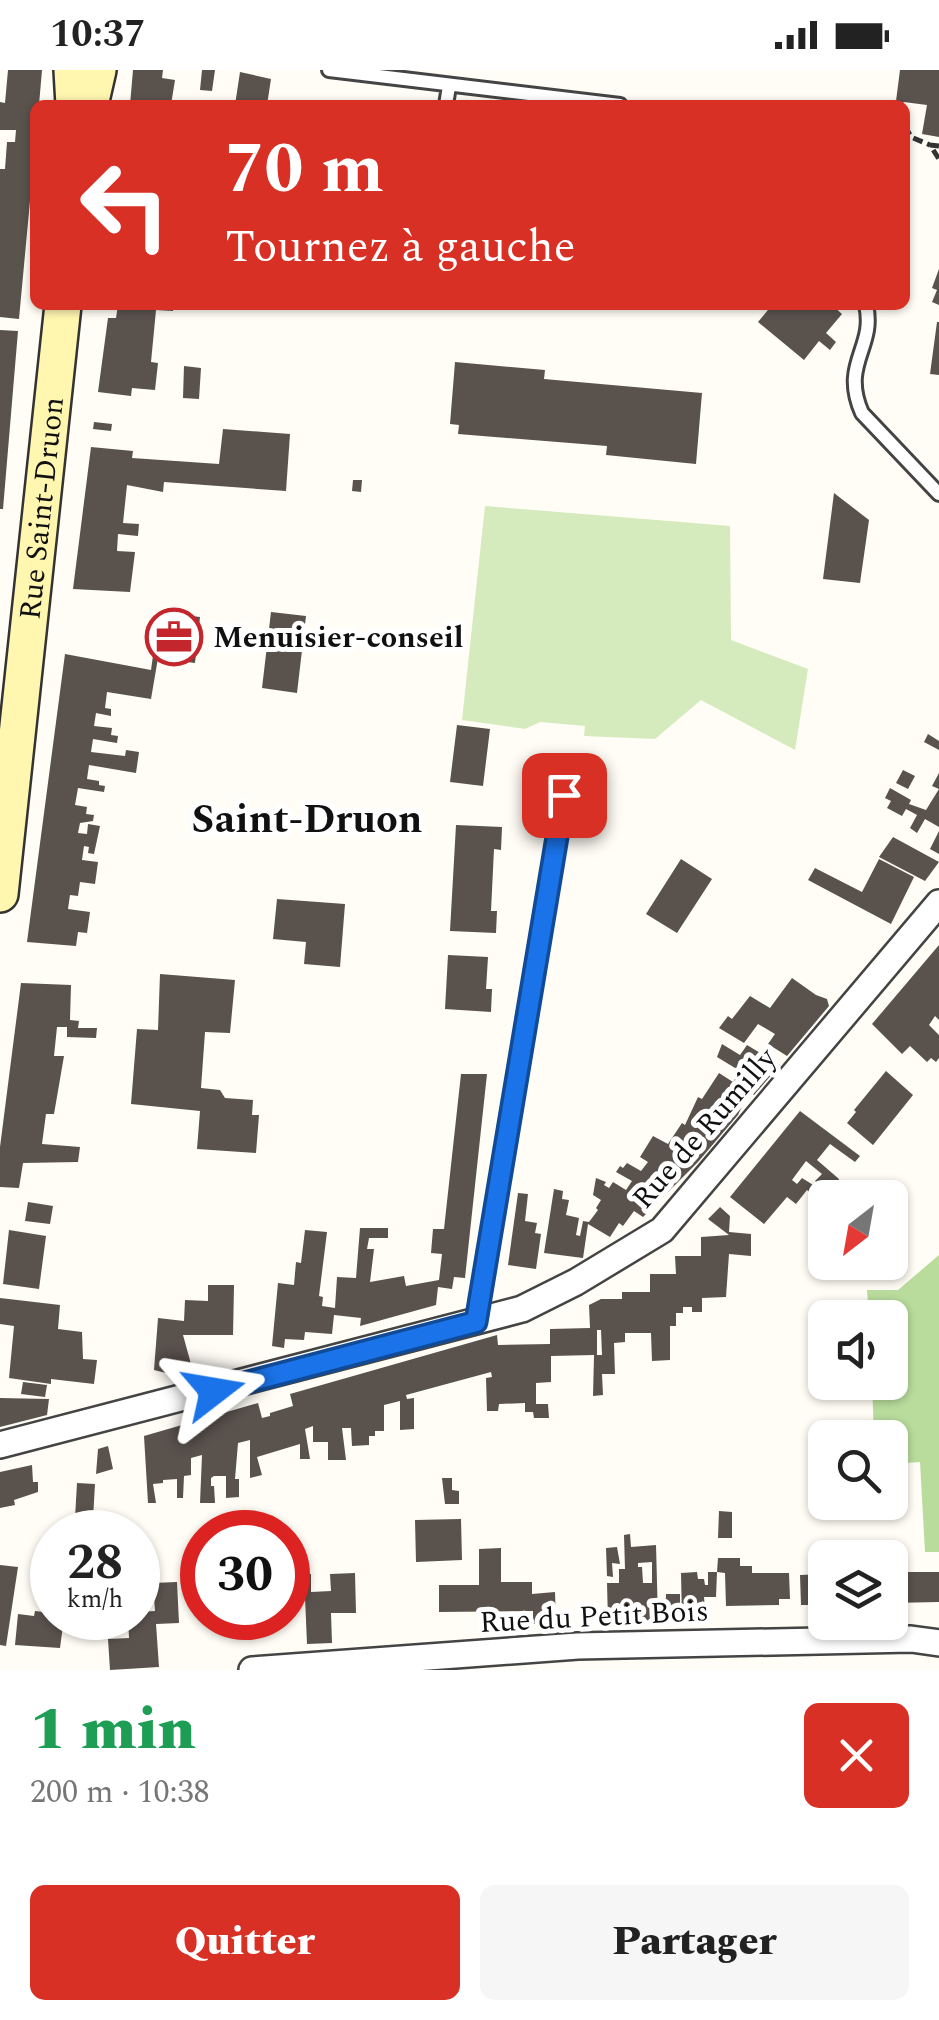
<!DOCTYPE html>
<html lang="fr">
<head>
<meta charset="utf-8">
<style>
	:root { --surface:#fff; --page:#f6f6f6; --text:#222; --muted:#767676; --accent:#d93025 }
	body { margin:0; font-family:Spectral,serif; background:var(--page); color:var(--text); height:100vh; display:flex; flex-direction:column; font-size:38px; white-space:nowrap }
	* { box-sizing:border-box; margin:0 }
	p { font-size:32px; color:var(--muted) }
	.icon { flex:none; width:55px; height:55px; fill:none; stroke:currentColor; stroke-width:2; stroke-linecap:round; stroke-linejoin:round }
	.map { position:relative; height:1600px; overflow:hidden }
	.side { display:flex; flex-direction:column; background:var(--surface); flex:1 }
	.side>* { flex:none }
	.guide { position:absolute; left:30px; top:30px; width:880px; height:210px; border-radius:15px; box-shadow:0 2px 8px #0004; background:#d93025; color:#fff; overflow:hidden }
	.needle { width:65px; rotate:211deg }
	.tools { position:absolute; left:808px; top:1110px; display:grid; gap:20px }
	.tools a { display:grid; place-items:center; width:100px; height:100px; border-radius:15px; background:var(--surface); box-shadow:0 2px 8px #0004; font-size:50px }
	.speed { position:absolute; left:30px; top:1440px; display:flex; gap:20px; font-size:50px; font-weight:700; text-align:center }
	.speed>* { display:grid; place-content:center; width:130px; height:130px; border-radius:50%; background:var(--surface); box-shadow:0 2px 8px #0004; line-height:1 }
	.speed small { font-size:25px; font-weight:400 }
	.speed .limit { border:15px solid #d22; background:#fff; color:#111 }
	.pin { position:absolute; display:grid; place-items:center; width:85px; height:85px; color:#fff; margin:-42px; border-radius:20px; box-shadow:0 5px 15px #0006 }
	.me { position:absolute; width:110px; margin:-55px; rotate:76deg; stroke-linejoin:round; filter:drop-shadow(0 0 8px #0008) }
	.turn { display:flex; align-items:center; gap:35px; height:210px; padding:0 30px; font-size:45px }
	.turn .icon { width:130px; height:130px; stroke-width:2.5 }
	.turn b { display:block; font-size:70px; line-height:85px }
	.round { display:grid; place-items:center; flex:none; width:105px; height:105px; border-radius:15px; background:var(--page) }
	.headline { display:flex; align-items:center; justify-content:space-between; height:170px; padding:0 30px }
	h1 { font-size:60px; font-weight:800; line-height:75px; color:#1e9e55 }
	.primary-button { display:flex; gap:20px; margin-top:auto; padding:20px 30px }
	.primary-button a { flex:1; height:115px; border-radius:15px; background:var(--accent); color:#fff; font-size:40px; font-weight:800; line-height:115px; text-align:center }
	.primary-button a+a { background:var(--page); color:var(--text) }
	.status { display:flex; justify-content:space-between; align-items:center; height:70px; padding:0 50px; background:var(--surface); direction:ltr }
	.status svg { height:28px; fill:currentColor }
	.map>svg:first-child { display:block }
	.green { fill:#d5ebbd }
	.forest { fill:#b9dc9c }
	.building { fill:#5a524d; fill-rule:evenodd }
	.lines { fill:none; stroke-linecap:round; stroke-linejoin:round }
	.lane-casing { stroke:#444; stroke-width:18 }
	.street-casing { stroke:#444; stroke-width:30 }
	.secondary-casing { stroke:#333; stroke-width:40 }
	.path { stroke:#333; stroke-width:5; stroke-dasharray:10 5; stroke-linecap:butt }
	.lane { stroke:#fff; stroke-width:12 }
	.street { stroke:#fff; stroke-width:25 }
	.secondary { stroke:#fff6b0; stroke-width:35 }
	.route-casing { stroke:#114b97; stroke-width:25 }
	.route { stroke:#1a73e8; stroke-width:18 }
	.labels { text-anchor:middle; stroke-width:10; stroke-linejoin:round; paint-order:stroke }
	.street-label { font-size:30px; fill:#111; stroke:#fff }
	.poi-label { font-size:30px; font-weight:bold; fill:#111; stroke:#fff; text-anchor:start }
	.district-label { font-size:40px; font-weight:bold; fill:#111; stroke:#fff }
</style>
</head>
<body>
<div class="status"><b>10:37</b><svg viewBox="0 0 49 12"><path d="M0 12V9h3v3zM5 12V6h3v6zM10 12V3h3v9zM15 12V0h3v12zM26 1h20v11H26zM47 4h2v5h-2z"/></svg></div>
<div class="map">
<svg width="939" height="1600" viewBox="0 0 939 1600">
	<rect width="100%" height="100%" fill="#fffdf5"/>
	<path class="green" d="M485 436 730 456 731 570 808 599 795 680 701 630 655 669 584 666 585 656 540 652 525 659 462 650Z"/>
	<path class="forest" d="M939 1185V1482H925L920 1392 890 1394V1368L874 1367 872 1313 890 1312V1248L869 1247 867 1220H898Z"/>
	<path class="building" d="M8 0H42L39 35H35L34 88 19 249 0 247V99H5L7 72H15L16 60H0V32L5 33Z
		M133 0H163L162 8 175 10 171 35H130Z
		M202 0H215L212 21 200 20Z
		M900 0H939V67L922 64 927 35 896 31Z
		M240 2 271 9 267 35H235Z
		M939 199V235L932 232 937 220 932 218Z
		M118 235H173V241L156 240 151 292 158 293 155 320 132 318 131 326 98 322 108 248H116Z
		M772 235H832L842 244 826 263 836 272 830 280 819 271 804 290 758 252Z
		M937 252H939V305L930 304Z
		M0 260 18 261 3 439H0Z
		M455 292 545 300 544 309 702 323 696 394 606 385 607 376 458 364 459 355 450 354Z
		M184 296 201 298 199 329 183 328Z
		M94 352 112 354 111 361 93 359Z
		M223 359 290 364 286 421 164 412 163 422 127 415 123 453 139 454 138 466 118 464 117 481 135 482 130 522 73 519 91 377 133 381 132 388 219 394Z
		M353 410H362L361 422 352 421Z
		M834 423 869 450 860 513 823 509Z
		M159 542 200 547 195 593 158 588 151 629 107 622 105 638 111 639V646L96 643 94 656 112 658 111 665 118 666 117 673 93 669 91 682 125 686 126 680 139 682 136 703 89 695 87 709 99 711V715L105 716 104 722 78 718 75 735 87 737 86 744 94 745 93 751 80 753 78 763 87 764 88 754 100 756 94 784 88 783 89 777 84 776 82 790 98 792 95 814 80 812 78 826 70 825 68 839 90 842 87 863 78 862 76 876 27 872 65 584 151 600Z
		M271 542 306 546 297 623 262 618Z
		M457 655 490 659 483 716 450 712Z
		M928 664 939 671V680L924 672Z
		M903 700 915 706 908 719 896 713Z
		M939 703V757L925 749 917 763 910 758 917 745 906 739 902 746 887 738 891 731 885 728 890 718 911 730 909 734 926 740 939 719 932 716Z
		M456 755 502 757 501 780 494 779 491 841H497L496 863 450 861Z
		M939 761V784L930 779Z
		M893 767 939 792 925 811 879 787Z
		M681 789 712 809 677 863 646 844Z
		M879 789 914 807 891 854 808 810 815 798 862 822Z
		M277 829 345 834 340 897 304 894 306 872 273 869Z
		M939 875V950L935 946 929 955 939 965V988L936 992 931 988 927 992 910 976 902 984 872 954Z
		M448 885 488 887 486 919H492L491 942 445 939Z
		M160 904 235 910 230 963 205 962 201 1018 220 1020 225 1028 253 1030 252 1045H259L256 1083 197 1079 200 1041 131 1034 137 959 158 960Z
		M792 908 816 925 827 929 829 936 787 986 768 974 775 964 758 954 744 973 719 958 728 946 732 949 750 926 770 938Z
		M21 913 71 915 70 950 79 951 78 958H97L96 968 67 967V957H57L54 986H64L54 1044H46L42 1074 80 1077 78 1092 23 1093 19 1118 0 1117V1077Z
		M722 974 740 985 747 975 780 995 754 1025 749 1022 738 1045 698 1092 643 1147 634 1141 623 1156 619 1153 610 1167 588 1154 583 1188 544 1183 554 1119 563 1121 562 1129 569 1130 566 1145 579 1148 576 1165 580 1166 583 1151 589 1152 598 1140 596 1138 601 1130 593 1125 596 1108 606 1112 604 1115 609 1118 613 1112 626 1120 632 1111 616 1102 620 1096 623 1098 627 1093 641 1101 648 1092 640 1087 653 1066 668 1074 682 1053 685 1055 698 1027 702 1029 719 1003 733 1012 740 1001 717 987Z
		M886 1001 913 1025 873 1075 847 1053 856 1042 854 1040Z
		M461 1004H487L465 1208 454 1207 452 1219 438 1217 436 1235 360 1256 361 1248 334 1245 332 1264 305 1262 304 1270 285 1269 284 1278 272 1276 278 1213 294 1215 296 1192 301 1193 305 1160 327 1162 319 1226 323 1227 322 1236 335 1238 337 1207 356 1208 360 1158H388V1168H369L367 1179H374L370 1212 404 1206 406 1216 439 1210 442 1184 431 1183 433 1159H444Z
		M800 1041 860 1086 855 1092 830 1074 817 1090 839 1109 836 1127 815 1111 822 1104 806 1091 792 1110 797 1114 802 1108 818 1118 812 1124 807 1120 796 1134 787 1127 764 1154 730 1127Z
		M518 1123 528 1124 525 1151 537 1153 535 1163 541 1164 536 1199 508 1195Z
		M28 1132 53 1136 50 1154 25 1151Z
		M720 1137 730 1146 729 1162 751 1164V1186L729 1184 726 1227 702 1228V1242H692V1237H683V1243H676V1256H670V1290L652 1291 651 1263H625V1272L614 1273 615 1304H602L603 1325 593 1326 594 1285 551 1286V1312L536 1313V1334H548L549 1348H534L533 1342H525V1333L499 1334 498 1341H487L486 1308 492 1307 491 1302 406 1325 407 1329 414 1328V1359L400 1360V1331L384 1335V1361H375V1366H369V1375L352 1376 351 1358H342L346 1390H328V1372H313V1356L305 1359 310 1389H300V1374L257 1387 262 1405 250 1408V1370L238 1373 235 1409H239V1427L226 1428V1406H214L211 1408V1416H214L215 1433H200L202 1385 191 1388V1405L184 1406 183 1428H177V1409L163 1410V1413L153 1414 156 1433H148L144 1366 258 1333 262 1348 270 1346V1343L293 1336 290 1324 497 1265 498 1275 550 1274V1259L590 1258 589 1235 601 1229H622V1222H650V1204H676L675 1186H701V1167L729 1165 708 1149ZM597 1260H601L602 1285H597Z
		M9 1160 46 1166 39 1219 3 1214Z
		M208 1215H234L233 1265H183L191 1294 173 1292 174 1300 166 1303 154 1300 158 1248 184 1251 185 1230 208 1231Z
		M0 1228 60 1235 58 1259 82 1262 83 1289 97 1290 94 1314 51 1309V1314L9 1308 14 1256 0 1254Z
		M23 1312 47 1315 45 1327 21 1324Z
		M0 1328 49 1329 47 1345 0 1357Z
		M108 1376 113 1399 96 1404 98 1379Z
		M32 1395 33 1412H38V1422L14 1430 15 1435 0 1438V1402Z
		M442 1408H452V1420L459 1421V1434H445Z
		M77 1413 95 1414 93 1449 75 1448Z
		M719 1441 732 1442V1468H718Z
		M461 1449 462 1490 416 1492 415 1450Z
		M630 1464 631 1477 656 1475 658 1550 608 1551 607 1513H619V1499H625L624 1465ZM652 1492V1513H643L642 1497H638V1493Z
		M617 1477 620 1494 612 1493 613 1507 607 1506 606 1478Z
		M501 1478V1512H532V1524L555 1522 556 1554H533V1541L439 1542V1515H479V1479Z
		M718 1488H740V1496H752V1503H789L790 1529H779V1535L726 1536 725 1503 717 1502Z
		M890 1494H908V1502H939V1532L890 1533Z
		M0 1495 18 1497 6 1576 0 1575Z
		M697 1502 698 1509H704L705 1515H708V1502H717L716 1527H704L706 1549 682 1550 681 1503Z
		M355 1503 356 1543H331L332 1573 307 1574 304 1504H311V1522L331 1521 330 1504Z
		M825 1504V1535H801L800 1505Z
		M177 1512 179 1553 156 1554 159 1597 110 1600 108 1569 129 1568 128 1548H138V1542L155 1541 153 1513Z
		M666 1524H680V1550H665Z
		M35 1541 52 1543V1548H64L60 1578 15 1575 18 1544 34 1546Z"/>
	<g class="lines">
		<g class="lane-casing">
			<path id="lane" d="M329 0 620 35
				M446 35 449 16
				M866 235C876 278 840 293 862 343L939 424
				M476 1252 564 725"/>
		</g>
		<g class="street-casing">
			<path id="street" d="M0 1375 522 1239 576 1212 662 1160 939 833
				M252 1600 578 1576 911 1569 939 1573"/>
		</g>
		<g class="secondary-casing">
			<g id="secondary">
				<path d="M72 0 74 35"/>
				<path d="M90 35 98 0"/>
				<path id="s1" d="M0 824 63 235"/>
			</g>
		</g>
		<path class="path" d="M900 35 901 31
			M905 56 911 67 930 75
			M939 76 930 75 939 89"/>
		<use href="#lane" class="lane"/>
		<use href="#street" class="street"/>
		<use href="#secondary" class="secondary"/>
	</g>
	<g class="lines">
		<g class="route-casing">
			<path id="route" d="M214 1321 476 1252 564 725"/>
		</g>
		<use href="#route" class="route"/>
	</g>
	<defs>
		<g id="office-ring" transform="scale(2.875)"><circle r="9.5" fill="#fff" stroke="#c4262e" stroke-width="1.5"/><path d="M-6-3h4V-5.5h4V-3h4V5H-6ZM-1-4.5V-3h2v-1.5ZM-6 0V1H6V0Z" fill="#c4262e"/></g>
	</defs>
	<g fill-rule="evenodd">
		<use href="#office-ring" x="174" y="567"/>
	</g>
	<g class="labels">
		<g class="street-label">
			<text dy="10" stroke="none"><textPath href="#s1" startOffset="388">Rue Saint-Druon</textPath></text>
			<text transform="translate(704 1058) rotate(-49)" y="10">Rue de Rumilly</text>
			<text transform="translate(594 1546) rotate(-3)" y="10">Rue du Petit Bois</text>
		</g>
		<g class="poi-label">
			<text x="213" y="577">Menuisier-conseil</text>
		</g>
		<g class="district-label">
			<text x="307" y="762">Saint-Druon</text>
		</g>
	</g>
</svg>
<div class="tools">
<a><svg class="needle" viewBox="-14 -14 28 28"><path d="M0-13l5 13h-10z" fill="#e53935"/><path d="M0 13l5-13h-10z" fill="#767676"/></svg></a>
<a><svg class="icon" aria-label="sound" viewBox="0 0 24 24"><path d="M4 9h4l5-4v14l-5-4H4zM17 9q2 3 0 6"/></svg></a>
<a><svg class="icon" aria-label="search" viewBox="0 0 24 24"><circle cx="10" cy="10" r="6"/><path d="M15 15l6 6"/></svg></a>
<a><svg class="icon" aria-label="layers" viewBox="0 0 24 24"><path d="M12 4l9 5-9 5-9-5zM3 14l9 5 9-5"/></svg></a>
</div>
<div class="speed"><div>28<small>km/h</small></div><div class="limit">30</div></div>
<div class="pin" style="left:564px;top:725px;background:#d93025"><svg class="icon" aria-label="arrive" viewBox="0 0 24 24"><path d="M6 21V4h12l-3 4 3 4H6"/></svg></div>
<svg class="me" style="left:214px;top:1321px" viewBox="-20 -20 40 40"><path d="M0-17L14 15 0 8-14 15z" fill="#1a73e8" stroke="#fff" stroke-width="4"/></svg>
<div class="guide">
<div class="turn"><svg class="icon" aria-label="left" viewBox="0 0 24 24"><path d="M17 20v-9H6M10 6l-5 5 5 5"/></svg><div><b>70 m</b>Tournez à gauche</div></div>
</div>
</div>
<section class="side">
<div class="headline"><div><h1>1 min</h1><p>200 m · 10:38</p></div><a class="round" style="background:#d93025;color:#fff"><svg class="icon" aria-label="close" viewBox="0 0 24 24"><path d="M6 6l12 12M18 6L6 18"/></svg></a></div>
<div class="primary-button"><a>Quitter</a><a>Partager</a></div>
</section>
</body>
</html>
